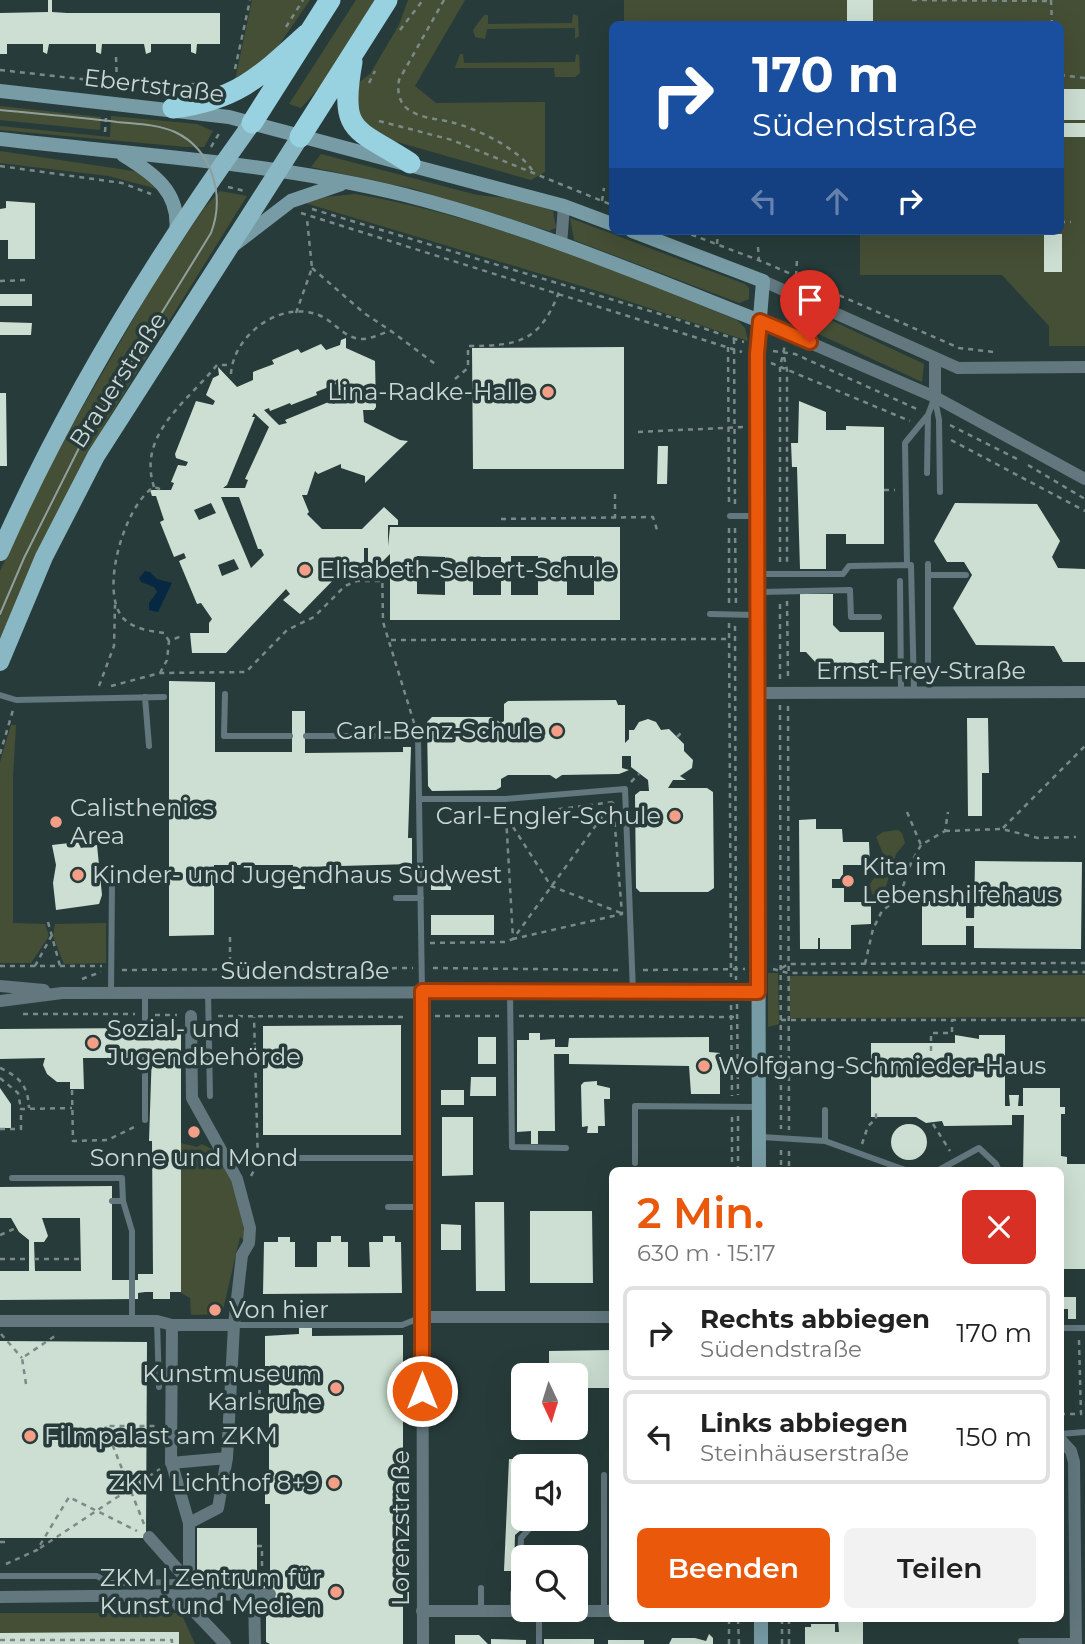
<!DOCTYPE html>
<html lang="de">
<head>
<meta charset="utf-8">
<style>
	:root { --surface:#fff; --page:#f2f2f2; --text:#222; --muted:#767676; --line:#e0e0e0; --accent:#ea580c }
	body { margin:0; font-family:Montserrat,sans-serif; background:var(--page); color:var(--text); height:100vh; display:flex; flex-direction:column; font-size:26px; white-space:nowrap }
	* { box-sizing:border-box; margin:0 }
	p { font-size:23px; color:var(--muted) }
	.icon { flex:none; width:38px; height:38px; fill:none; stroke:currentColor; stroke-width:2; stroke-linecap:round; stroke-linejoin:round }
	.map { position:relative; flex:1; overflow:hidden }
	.panel { position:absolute; left:609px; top:1167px; width:455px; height:455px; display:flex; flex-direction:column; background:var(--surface); border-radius:10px; box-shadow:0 7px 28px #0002 }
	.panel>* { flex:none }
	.top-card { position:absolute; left:609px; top:21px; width:455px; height:214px; border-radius:10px; box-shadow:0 7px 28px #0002; background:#1a4fa0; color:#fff; overflow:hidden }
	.needle { width:46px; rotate:176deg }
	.tools { position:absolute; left:511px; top:1363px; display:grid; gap:14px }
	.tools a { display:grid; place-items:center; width:77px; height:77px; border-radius:10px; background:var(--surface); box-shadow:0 7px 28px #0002; font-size:35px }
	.pin { position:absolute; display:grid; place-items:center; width:60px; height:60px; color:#fff; margin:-72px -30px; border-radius:50% 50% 50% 0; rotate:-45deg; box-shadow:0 0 7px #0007 }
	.pin .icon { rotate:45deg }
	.me { position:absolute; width:77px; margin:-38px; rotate:0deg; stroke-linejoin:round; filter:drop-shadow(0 0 5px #0008) }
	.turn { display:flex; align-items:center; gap:24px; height:147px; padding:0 28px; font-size:32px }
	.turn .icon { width:91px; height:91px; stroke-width:2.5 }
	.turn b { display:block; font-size:49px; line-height:60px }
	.lanes { display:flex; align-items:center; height:66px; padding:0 28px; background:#0003; justify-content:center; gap:35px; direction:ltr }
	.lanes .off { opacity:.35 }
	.round { display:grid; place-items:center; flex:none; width:74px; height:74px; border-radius:10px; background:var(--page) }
	.summary { display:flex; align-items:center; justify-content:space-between; height:119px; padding:0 28px }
	h1 { font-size:42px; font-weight:600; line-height:52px; color:var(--accent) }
	.button { display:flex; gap:14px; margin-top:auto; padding:14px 28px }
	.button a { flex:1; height:80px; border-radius:10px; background:var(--accent); color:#fff; font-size:28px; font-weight:600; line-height:80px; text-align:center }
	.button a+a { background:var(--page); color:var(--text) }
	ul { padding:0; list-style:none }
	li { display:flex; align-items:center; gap:21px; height:94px; margin:0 14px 10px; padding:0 14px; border:4px solid var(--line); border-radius:10px }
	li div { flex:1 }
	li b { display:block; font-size:26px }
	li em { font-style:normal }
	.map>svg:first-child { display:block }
	.green { fill:#454f35 }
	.water { fill:#062842 }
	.building { fill:#ccdfd2; fill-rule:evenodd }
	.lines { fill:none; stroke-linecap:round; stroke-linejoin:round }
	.path { stroke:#7a8a88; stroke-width:2.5; stroke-dasharray:5 5; stroke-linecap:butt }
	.lane { stroke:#62787e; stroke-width:6 }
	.street { stroke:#62787e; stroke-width:12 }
	.secondary { stroke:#789ca6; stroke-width:14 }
	.primary { stroke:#89b8c4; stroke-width:18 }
	.highway { stroke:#98d1e0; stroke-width:21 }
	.tram { stroke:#909f9d; stroke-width:2 }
	.route-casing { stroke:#983908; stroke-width:18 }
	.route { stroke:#ea580c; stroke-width:12 }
	.poi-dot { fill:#f49e87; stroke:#273c3a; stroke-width:2.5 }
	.labels { text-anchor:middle; stroke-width:7; stroke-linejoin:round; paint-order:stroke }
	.street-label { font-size:24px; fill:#cbd7d5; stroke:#273c3a }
	.poi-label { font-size:24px; fill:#cbd7d5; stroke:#273c3a; text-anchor:start }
</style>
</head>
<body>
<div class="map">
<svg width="1085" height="1644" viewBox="0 0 1085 1644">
	<rect width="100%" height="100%" fill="#273c3a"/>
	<path class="green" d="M252 0H310L268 61 234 85Z
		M356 0H375L318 89 301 108 289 104Z
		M408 0H465L415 86 436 103 545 102V172L531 180 383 138 357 118 358 83 370 74 399 25Z
		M624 0H1085V346H1049V326L1002 275H860V231H1060V24H624Z
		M573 14 578 16 579 36 575 39V28L487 29 485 39 475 37 473 30 484 15H488V24L572 23Z
		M460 54H463L464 63 575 62 576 54 579 55 580 73 575 77H555L554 68H455Z
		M0 106 101 117 100 130 0 120Z
		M111 116 197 124 213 131 204 147H186L0 130V126L110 137Z
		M0 151 133 171 143 174 158 189 108 176 0 163Z
		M321 154 477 195 516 199 553 211 556 228 549 231 414 189 311 167Z
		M220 191 247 196 108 419 42 543 0 639V571L51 462 157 278 205 207Z
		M355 194C486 216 614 271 737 320L745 328 748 341 604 293 305 203 316 198Z
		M570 218 745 284 749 288V299L739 303 574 240Z
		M803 307 924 364 922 382 797 324Z
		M11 725H16L13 777V923L45 924 49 936 31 963H0V762Z
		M898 830 902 833 905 843 896 854 883 896 878 898 872 894 870 884 881 868 884 856 876 837 883 832Z
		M106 923V963L64 964 53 936 55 924Z
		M768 973H778L779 1024 768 1027Z
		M1085 975V1017L790 1018 789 976Z
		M181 1143 197 1147 202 1144 218 1152 235 1189 246 1241 240 1237 222 1314 191 1315 190 1298 181 1293Z
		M0 1613H181L195 1644H179V1632L0 1633Z"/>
	<path class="water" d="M145 571 150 572 157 579 172 583 158 612 149 610V603L157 592 154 587 141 582 139 578Z"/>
	<path class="building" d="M48 0H52V12L67 13H220V44H197L196 54 191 52V44H151V52L146 54 144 44H102L101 54 96 52V44H49L47 54 43 52V44H7V54H0V13L48 12Z
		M847 0H873V24H847Z
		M1063 89H1085V120H1063Z
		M1060 123H1085V137H1060Z
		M6 201 35 203V259H8V240H0V209L6 208Z
		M1044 234H1062V272H1044Z
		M0 294H32V306H0Z
		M0 322 32 323 31 335H0Z
		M346 338V348L375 361 376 407 374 410H363L364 422 400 440 408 441 365 483V476L341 468V464L318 474 315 471 307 495H302L309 512 307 514 322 529H362L384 507 398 520V525H388V546L390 527H620V620H390V554L374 570H368V548H364V568H345L300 614 283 600 290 594 286 589 226 653H192L190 633H209V623L212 619 201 603 197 604 179 561 186 558 184 553 174 557 160 522 164 520 156 496H152L150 490H171L174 483 171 482 178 465 186 466 188 462 176 458 175 454 196 401 213 405 215 401 206 395 213 378 219 375 218 367 237 387 253 380V372L274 364 272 360 298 349 301 353 321 344 326 350 340 345 341 340ZM338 379 339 401 333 404 331 401 285 420 287 423 279 425 264 410 269 408 270 411 290 403 291 405 317 395 316 392 336 384 335 381ZM254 413 269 427 245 479 248 480 245 488H223L227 485 255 417H252ZM221 497H239L258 549H261L264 555 251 568ZM211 503 216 513 199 520 194 510ZM417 556 445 557V595L417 594ZM511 556H538V595H511ZM567 556H594V595H567ZM473 557H501V595H473ZM234 559 239 569 222 576 218 565Z
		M624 347V469H473L472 348Z
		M0 393H6L7 466H0Z
		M799 401 826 412V430H846V426L884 427V544H846V534H826V569H800L797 467H792L791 443H798Z
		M658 446H668L667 484H657Z
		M955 503 1037 504 1060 541 1052 557 1058 568 1085 569V662H1063L1054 646 976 645 953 608 972 575 964 562H947L934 541Z
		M800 594H833V625L840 632H884V663L817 664 806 652H800Z
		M169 681 215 682V752H292V711H305V753L403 752V747H411L408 838H412V864L305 867V889H293V865H214V935L169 936Z
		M616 700 618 705H625V743L629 739V730H634L639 722 648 719 656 722 661 730 669 729 684 744V751L693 760 692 768 680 776 686 780H673L668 788H707L713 792 714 888 708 892H640L636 888 635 795 640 791H649L648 780 631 767V756H622V768L629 770 619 774 562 775 556 779 550 775H508L501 779V787L496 790 432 791 428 786 427 722 432 717H492L501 723 504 721V704L508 701Z
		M967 718H988L989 773H982V816H968Z
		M816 819V829H842L843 842H869L870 865H843V879H832V888H844V902H871V924L851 925V949H820V938H818V949H800L799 820Z
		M78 842 81 848 97 845 102 895 99 904 56 910 53 883 56 865 52 845Z
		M975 861 1082 862 1081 949 974 948V926H966V945H922V901L966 902V918H974Z
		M431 878 451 879V890H431Z
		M431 915H494V935H431Z
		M152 1025H170L169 1032H181V1292H170V1299H153V1292H145L138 1293V1299L0 1300V1271H29V1240L19 1232 11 1218H0V1187L112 1186V1280H138V1274H153L152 1141H149L152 1051H138V1058H83L84 1089H70V1082H57L47 1074 43 1065 45 1058 0 1059V1029L138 1028V1032L145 1033 152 1032ZM42 1218H80L81 1271H35L34 1242H44L48 1236Z
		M401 1025V1135H263V1026Z
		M529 1033H540V1040L555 1039V1047H568L569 1038 709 1037V1052L720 1053V1094H691L689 1066 569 1064V1054H554L555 1131H538V1144H531V1131L517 1132V1040H529Z
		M955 1035 979 1039V1035H1005V1106H1010L1009 1095H1019L1018 1106H1023V1088H1060V1107H1065V1114H1061V1156L1067 1157V1164H1085V1269H1063V1297H1076V1319H1068V1309H1063V1324H1060V1171H1023L1024 1115H1012V1125L944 1126 942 1121 926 1123 916 1117H871V1043H955Z
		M478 1037H496V1064H478Z
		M471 1077H496V1096H470Z
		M597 1081V1085L610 1088V1099H604L605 1126H598V1133H587L588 1126 582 1127 581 1085 584 1082Z
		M0 1088 11 1104V1128H0Z
		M441 1090H464V1105H441Z
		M442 1117H473V1175L442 1176Z
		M891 1142a18 18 0 1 1 36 0a18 18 0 1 1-36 0Z
		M475 1202H504L505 1291H476Z
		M530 1211H592L593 1283H530Z
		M441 1224 461 1225V1250H441Z
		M331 1236H341V1242H348V1267H370L369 1242H383V1236H395V1242H401L402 1293 263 1294 264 1242H278V1237H290V1242H295V1267H317V1242H331Z
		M299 1323H312V1336L403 1335V1644H270L266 1642V1612H260V1586H270V1582H257L258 1589H197V1528H257V1577H270V1504H265V1474H269V1366H265V1336L299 1334Z
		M0 1341 147 1342 146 1538H0Z
		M612 1350V1388H576V1376H549V1351Z
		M509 1459H534V1466H523V1514L521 1530 515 1535 514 1571H504Z
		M838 1619H863V1644H805V1627H811V1624H835V1632H839Z
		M108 1632H179V1644H0V1633Z
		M709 1634 713 1638V1644H669L672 1638H695L706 1641Z
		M455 1635H479L488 1644H455Z
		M491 1639 526 1640V1644H491Z
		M544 1639H594V1644H544Z
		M608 1640H644V1644H608Z"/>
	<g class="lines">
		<path class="path" d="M444 0 399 80C397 92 399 103 409 110 420 118 438 119 451 122 478 129 520 149 534 173
			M912 0 1051 1
			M1051 0 1052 24
			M286 27 303 0
			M400 30 423 0
			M116 57 117 83 199 84
			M235 69 250 0
			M0 70 117 83 122 90
			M1060 75 1085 78
			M369 83 375 71
			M379 121 452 140 612 205
			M105 132 106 118
			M211 147 220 132
			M0 166 122 183 151 194
			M228 187 245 191
			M602 201 604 188
			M312 209 673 318 744 342
			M301 213 742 352
			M1060 222H1071
			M682 231 766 263 959 348 994 352
			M717 244 718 231
			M758 247 759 260
			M312 268 364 313 391 331
			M796 276 797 260
			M0 281 27 280
			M296 313 312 268 307 219
			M734 339 735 507
			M728 347 729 505
			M773 351 795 354 919 410
			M784 357 787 370V563
			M771 363 910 421
			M231 374C233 334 284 297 323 317 336 324 344 337 360 339 370 340 381 333 391 331L438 366
			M455 379 468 368V346C518 346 540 342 559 292
			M950 425 1019 460
			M638 432 743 427
			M951 440 1085 511
			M1028 465 1085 499
			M154 487C137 434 187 402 217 365H231
			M160 489 154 487C125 504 98 593 124 619 134 629 150 631 164 633L169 641
			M884 490H895
			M615 494V518
			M501 519 653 517 658 533
			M735 528 736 605
			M780 562V367L785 345
			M382 563 383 622 415 726
			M787 601 788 679
			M729 603V525
			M780 604V681
			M729 623 731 977
			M735 626 736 980
			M391 640 730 639
			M160 673 167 660 169 641 184 635
			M99 686 114 646 115 605
			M111 686 160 673 246 672 287 630 314 617 345 586 357 581H383
			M780 705 781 1129
			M788 706 789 1130
			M677 737 681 733
			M0 754 13 710
			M631 782 639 774
			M613 802 622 914 513 939 506 816Z
			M505 809 506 816 551 886 621 913
			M907 812 921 845
			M1003 828 1085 746
			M945 831 1002 829 1038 838 1076 837
			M48 922 60 966
			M230 937V968
			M430 943 505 942 513 939 613 802
			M865 964 873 929 882 911 899 898 911 863 921 845 945 831 948 812
			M0 966H102
			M35 966 52 935
			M433 968 623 970
			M782 968 788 964 1085 963
			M773 969 788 973 1085 972
			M122 970 413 968
			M643 970 745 969
			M82 979 101 972
			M737 1004 738 1095
			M731 1005 732 1096
			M23 1014H135
			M155 1015H177
			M218 1016 408 1017
			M435 1016H499
			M519 1016 737 1017
			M781 1020H1085
			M931 1051V1033H952V1020
			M0 1068C20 1077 28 1086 29 1108
			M0 1078 18 1093 21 1109
			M72 1090 73 1141 108 1140 136 1126
			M738 1116V1171
			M732 1117V1171
			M933 1124 950 1151
			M0 1129H21V1109L72 1108
			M862 1144 868 1126 876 1119V1110
			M781 1150V1171
			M789 1151V1171
			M251 1176 258 1163 254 1017
			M0 1235 16 1228
			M0 1259H29
			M34 1259H81
			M1 1334 22 1358
			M258 1373H261L259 1397
			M26 1384 22 1358 55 1336
			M1060 1414H1081L1079 1340
			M144 1524 105 1426H157
			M0 1542H10
			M257 1546H262V1582
			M40 1548 160 1469
			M6 1564 37 1550 69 1497 137 1531
			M738 1619 739 1644
			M782 1619V1644
			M789 1619V1644
			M0 1640H172V1644
			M729 1644V1619"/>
		<path class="lane" d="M935 399 939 420 940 492
			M927 473 928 415 934 399
			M730 516H756
			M907 565 905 443 928 415
			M758 574H843L849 566 911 565 914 692
			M928 575V564
			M900 581 901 692
			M758 592 850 590 851 617H879
			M710 614 756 615
			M928 692V575H966
			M225 694 224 736H290
			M0 695 16 700 164 697
			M145 697 149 746
			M306 736H418L422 991
			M420 799H505L625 789 633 992
			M396 898H421
			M208 992 210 1096
			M510 992 512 1147 566 1148
			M111 993 112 883
			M145 993V1033
			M145 1051V1120
			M825 1110V1141
			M761 1137 825 1141 908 1171
			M294 1158H421
			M635 1163V1106L757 1107
			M937 1171 979 1148 996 1164 999 1171
			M12 1178H122L123 1201 132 1231V1320
			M112 1201H123
			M388 1207H420
			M157 1321 159 1387
			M234 1325H402L422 1317
			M1060 1328H1085
			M1060 1434 1085 1432
			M604 1475V1610
			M576 1563H579V1611
			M0 1576H97L109 1583 187 1582
			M481 1588V1610
			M513 1610V1593L520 1575 521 1538 536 1521H571
			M539 1610V1644
			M1021 1641H1075"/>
		<path class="street" d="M561 244 564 206
			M763 281 958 368 1085 367
			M760 321 935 397 1085 479
			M935 360V397
			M758 693 1085 692
			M0 986 44 990
			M422 991 423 1644
			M0 1001 62 993 758 992
			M422 1317H612
			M0 1321H157L172 1325H234
			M172 1325 171 1461 189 1523
			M1060 1439 1071 1451 1074 1462 1076 1644
			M171 1463 227 1458
			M149 1537 189 1582
			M254 1595 255 1644
			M0 1597 270 1594
			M178 1605 189 1606 225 1644
			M189 1606V1523L218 1508 227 1458 234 1325 242 1255 249 1243 250 1228 237 1179 192 1098 191 1016
			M422 1611H612"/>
		<path class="secondary" d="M0 91 229 117 564 206 612 224
			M0 139C135 155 272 162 405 195 527 226 643 275 760 321
			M123 155C154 174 181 192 176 233
			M632 231 763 281 757 354 759 1171
			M235 244 291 201 341 184
			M761 1644V1619"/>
		<path class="primary" d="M0 552C67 401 156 256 252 123
			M0 662 44 557 96 456 300 137"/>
		<path class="highway" d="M352 62C339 135 355 127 410 163
			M173 108C237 100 261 76 307 34
			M252 123 330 0
			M300 137 387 0"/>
		<path class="tram" d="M0 110C39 114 78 117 117 122 136 124 157 124 175 132 213 150 225 196 211 233L82 442 24 558 0 614"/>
	</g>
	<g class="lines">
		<g class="route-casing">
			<path id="route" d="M422 1391V991L758 992 757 354 760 321 810 342"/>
		</g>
		<use href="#route" class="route"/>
	</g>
	<g class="poi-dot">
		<circle cx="548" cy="392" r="7"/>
		<circle cx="305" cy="570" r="7"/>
		<circle cx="557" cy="731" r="7"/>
		<circle cx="675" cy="816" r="7"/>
		<circle cx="56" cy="822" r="7"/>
		<circle cx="78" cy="875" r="7"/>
		<circle cx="848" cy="881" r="7"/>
		<circle cx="93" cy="1043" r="7"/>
		<circle cx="704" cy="1066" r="7"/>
		<circle cx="194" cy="1132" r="7"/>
		<circle cx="215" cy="1310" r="7"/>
		<circle cx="336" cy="1388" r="7"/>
		<circle cx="30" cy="1436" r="7"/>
		<circle cx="334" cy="1483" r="7"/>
		<circle cx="336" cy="1592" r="7"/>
	</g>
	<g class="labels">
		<g class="street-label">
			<text transform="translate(154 86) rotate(7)" y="8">Ebertstraße</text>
			<text transform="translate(118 380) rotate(-57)" y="8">Brauerstraße</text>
			<text x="921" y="679">Ernst-Frey-Straße</text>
			<text x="305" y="979">Südendstraße</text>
			<text transform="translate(401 1528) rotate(-90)" y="8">Lorenzstraße</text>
		</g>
		<g class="poi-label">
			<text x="534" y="400" text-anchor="end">Lina-Radke-Halle</text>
			<text x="319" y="578">Elisabeth-Selbert-Schule</text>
			<text x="543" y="739" text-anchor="end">Carl-Benz-Schule</text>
			<text x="70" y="816">Calisthenics<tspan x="70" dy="28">Area</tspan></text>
			<text x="661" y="824" text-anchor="end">Carl-Engler-Schule</text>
			<text x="862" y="875">Kita im<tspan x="862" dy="28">Lebenshilfehaus</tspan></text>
			<text x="92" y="883">Kinder- und Jugendhaus Südwest</text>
			<text x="107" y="1037">Sozial- und<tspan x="107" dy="28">Jugendbehörde</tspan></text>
			<text x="718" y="1074">Wolfgang-Schmieder-Haus</text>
			<text x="194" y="1166" text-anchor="middle">Sonne und Mond</text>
			<text x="229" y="1318">Von hier</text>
			<text x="322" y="1382" text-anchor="end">Kunstmuseum<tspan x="322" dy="28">Karlsruhe</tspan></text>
			<text x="44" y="1444">Filmpalast am ZKM</text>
			<text x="320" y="1491" text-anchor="end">ZKM Lichthof 8+9</text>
			<text x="322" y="1586" text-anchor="end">ZKM | Zentrum für<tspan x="322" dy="28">Kunst und Medien</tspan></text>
		</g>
	</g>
</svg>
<div class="tools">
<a><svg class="needle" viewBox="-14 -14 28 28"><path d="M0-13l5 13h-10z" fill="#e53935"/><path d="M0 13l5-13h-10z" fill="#767676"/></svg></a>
<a><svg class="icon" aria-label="sound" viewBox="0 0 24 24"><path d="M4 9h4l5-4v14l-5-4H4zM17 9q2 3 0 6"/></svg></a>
<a><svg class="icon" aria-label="search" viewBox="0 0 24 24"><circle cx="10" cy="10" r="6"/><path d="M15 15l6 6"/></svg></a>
</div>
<div class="pin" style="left:810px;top:342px;background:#d93025"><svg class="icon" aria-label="arrive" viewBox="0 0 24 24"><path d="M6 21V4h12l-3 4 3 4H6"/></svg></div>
<svg class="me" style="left:422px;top:1391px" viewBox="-20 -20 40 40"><circle r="17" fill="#ea580c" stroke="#fff" stroke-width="3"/><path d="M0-11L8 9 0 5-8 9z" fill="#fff"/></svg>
<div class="top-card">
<div class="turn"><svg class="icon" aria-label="right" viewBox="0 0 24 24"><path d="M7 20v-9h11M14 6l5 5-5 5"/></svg><div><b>170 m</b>Südendstraße</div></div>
<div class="lanes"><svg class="icon off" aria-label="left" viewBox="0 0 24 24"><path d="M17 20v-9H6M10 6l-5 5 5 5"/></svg><svg class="icon off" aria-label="ahead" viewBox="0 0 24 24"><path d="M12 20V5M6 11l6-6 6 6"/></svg><svg class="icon" aria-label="right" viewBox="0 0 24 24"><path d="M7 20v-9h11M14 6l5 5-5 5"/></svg></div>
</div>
<section class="panel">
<div class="summary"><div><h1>2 Min.</h1><p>630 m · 15:17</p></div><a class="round" style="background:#d93025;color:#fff"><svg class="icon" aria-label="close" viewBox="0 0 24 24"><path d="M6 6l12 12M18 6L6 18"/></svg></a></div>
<ul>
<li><svg class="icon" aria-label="right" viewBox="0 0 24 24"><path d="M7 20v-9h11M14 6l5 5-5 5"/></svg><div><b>Rechts abbiegen</b><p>Südendstraße</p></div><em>170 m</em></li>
<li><svg class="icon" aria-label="left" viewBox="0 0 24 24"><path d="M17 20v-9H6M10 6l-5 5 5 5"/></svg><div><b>Links abbiegen</b><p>Steinhäuserstraße</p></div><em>150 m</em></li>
</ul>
<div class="button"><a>Beenden</a><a>Teilen</a></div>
</section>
</div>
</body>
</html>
